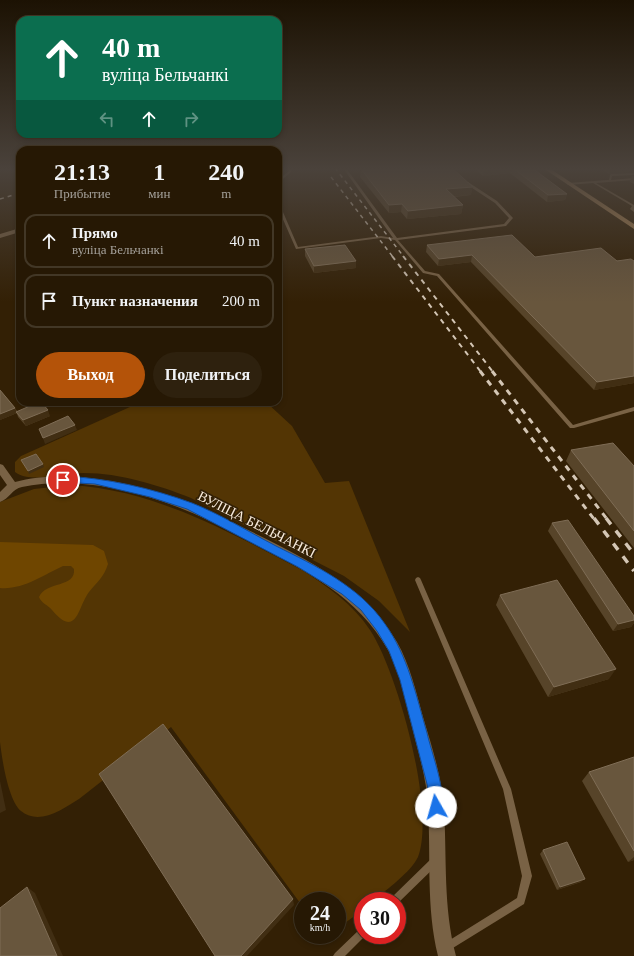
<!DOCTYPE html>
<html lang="ru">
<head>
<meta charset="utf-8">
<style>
	:root { --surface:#261804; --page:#2e210e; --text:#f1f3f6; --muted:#a4a09a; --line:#423726; --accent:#b45309 }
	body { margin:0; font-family:Georgia,serif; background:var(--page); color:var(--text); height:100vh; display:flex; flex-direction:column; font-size:15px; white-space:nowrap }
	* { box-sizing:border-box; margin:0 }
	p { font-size:13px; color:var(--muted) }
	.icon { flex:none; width:22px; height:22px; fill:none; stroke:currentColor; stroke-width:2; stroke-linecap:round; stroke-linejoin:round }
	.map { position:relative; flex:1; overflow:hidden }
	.details { position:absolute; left:16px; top:146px; width:266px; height:260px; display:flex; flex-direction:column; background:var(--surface); border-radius:12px; box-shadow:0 2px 6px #0003,0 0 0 1px var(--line) }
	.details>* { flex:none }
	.top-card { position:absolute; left:16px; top:16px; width:266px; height:122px; border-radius:12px; box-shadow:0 2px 6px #0003,0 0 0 1px var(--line); background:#0b6e4f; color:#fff; overflow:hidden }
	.speed { position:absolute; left:294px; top:892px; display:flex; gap:8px; font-size:20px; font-weight:700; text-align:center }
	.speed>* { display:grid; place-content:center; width:52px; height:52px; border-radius:50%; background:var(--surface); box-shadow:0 2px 6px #0003,0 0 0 1px var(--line); line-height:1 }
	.speed small { font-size:10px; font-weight:400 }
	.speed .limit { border:6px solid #d22; background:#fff; color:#111 }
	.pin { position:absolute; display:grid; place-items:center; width:34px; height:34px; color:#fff; margin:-17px; border:2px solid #fff; border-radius:50%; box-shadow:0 1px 4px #0007 }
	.me { position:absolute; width:44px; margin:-22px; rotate:353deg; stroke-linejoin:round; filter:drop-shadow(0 0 3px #0008) }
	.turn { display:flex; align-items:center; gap:14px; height:84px; padding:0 20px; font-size:18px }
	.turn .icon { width:52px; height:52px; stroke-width:2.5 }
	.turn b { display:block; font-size:28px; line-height:34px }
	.lanes { display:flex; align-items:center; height:38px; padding:0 20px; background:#0003; justify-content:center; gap:20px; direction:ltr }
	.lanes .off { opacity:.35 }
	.eta { display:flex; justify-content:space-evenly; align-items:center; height:68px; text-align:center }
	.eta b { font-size:24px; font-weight:700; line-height:28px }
	.button { display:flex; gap:8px; margin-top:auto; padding:8px 20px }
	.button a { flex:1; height:46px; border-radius:24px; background:var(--accent); color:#fff; font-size:16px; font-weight:700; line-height:46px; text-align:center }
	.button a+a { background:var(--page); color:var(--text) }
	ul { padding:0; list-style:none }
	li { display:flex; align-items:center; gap:12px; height:54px; margin:0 8px 6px; padding:0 12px; border:2px solid var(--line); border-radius:12px }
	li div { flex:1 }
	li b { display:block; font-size:15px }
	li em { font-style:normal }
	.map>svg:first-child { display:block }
	.green { fill:#533504 }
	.water { fill:#6f4600 }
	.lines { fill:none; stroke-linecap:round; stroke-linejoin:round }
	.lane { fill:#796245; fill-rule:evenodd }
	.street { fill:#796245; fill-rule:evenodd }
	.secondary { fill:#aa8455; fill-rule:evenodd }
	.rail-far3 { stroke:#d4c6b5; stroke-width:1.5; stroke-dasharray:4 4; stroke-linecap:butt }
	.rail-far2 { stroke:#d4c6b5; stroke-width:2; stroke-dasharray:5 5; stroke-linecap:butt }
	.rail-far1 { stroke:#d4c6b5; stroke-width:3; stroke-dasharray:6 6; stroke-linecap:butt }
	.rail { stroke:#d4c6b5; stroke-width:3.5; stroke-dasharray:8 8; stroke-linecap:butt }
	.wall { fill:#574429 }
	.shaded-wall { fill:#412e13 }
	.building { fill:#68563d; stroke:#7f6d56 }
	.route { fill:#1a73e8; stroke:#114b97 }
	.labels { text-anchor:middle; stroke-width:3.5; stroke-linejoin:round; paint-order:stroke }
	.street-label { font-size:14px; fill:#f8ebdc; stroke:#332005 }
</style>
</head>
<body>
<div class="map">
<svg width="634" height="956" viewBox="0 0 634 956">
	<rect width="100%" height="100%" fill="#332005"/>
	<path class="green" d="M141 402H266L292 426 325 483 349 481 410 632 379 601 344 576 191 498C158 485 120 473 84 473 65 473 31 484 15 472V462L21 456Z
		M71 485C155 490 229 532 302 570 327 586 353 604 370 630 397 671 436 809 418 857 411 872 386 890 373 901H363V910L342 925 337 926V901H303V907L171 727 79 799C63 809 39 826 21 811 8 800 2 759 0 742 0 718 0 691 0 666 0 611 0 556 0 502L34 489Z"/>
	<path class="water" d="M0 542 93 545 104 551 108 564C104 577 97 582 89 592 78 606 77 640 52 610 48 605 41 603 39 597 46 581 76 588 74 569L71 566H63C43 575 23 590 0 588Z"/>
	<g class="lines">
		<path class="lane" d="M289 168H291V172L278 183V180L289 171Z
			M343 168H346L397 238 504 224 509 218 495 203 466 184V182H468L497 201 513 218 506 226 398 240 425 271 439 274 573 425 634 407V411L574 428H570L437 276 423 273 395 240 381 238 296 249 278 208V204L280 205 298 247 381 236 393 238Z
			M634 173V175L612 176 611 180 634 178V180L596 183 634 205V212L630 209 632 206 593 183 568 185 567 184 568 183 607 180H609L610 175 611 174Z
			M418 577 420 578 421 580 511 789 532 876 524 904 448 951 445 949 443 946 445 943 517 898 522 876 503 789 415 580 416 578Z
			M435 857 438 858 439 861 438 864 397 904V901H389L391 898 432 858Z
			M363 927V935H366L345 956H333L335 953 360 929Z"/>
		<path class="street" d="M20 228V232L0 238V234Z
			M0 464 3 465 15 482C77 465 169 490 224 518 287 550 360 579 397 642 410 665 416 692 423 717 432 747 442 778 444 809 447 859 443 907 456 956H438C426 907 431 858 428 808 427 779 418 751 411 723 405 699 400 672 388 650 354 589 289 563 230 531 170 499 90 473 22 487 12 489 9 499 0 502V492L7 485 0 475Z"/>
		<path class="secondary" d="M543 168H549L634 224V229Z"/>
		<path class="rail-far3" d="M335 168 404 257
			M331 177 393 257
			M0 199 20 193"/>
		<path class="rail-far2" d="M392 256 481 372
			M403 256 493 372"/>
		<path class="rail-far1" d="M480 371 594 519
			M492 371 607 519"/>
		<path class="rail" d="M594 518 634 571
			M606 518 634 554"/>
	</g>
	<path class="wall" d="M474 168H532L567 194 565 200 547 202 510 173 483 176Z
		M600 168H629L628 172 609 174Z
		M361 169 471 195 454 197 463 205 461 214 407 219 401 212 389 213 360 177Z
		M632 176H634V184L630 182Z
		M427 245 535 257 634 261V383L594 390 471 262 438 266 426 252Z
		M305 249 356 268 314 273 305 256Z
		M0 390 15 408 17 411 50 416 26 426 18 417 17 413 0 420Z
		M571 450 634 466V548L566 461Z
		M552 523 634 616V623L631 627 613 631 548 531Z
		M500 595 609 679 548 697 496 605Z
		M634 757V860L628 862 582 781 589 772Z
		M543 850 581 882 557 890 540 854Z"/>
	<path class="shaded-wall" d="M499 168H511L510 173 483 176 484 170Z
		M610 168H629L628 172 609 174Z
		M473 187 471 195 445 197 446 189Z
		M567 194 565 200 547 202 548 195Z
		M402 204 401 212 389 213V205Z
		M463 205 461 214 407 219 408 211Z
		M472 255 471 262 438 266 439 259Z
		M356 261V268L314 273V266Z
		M634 376V383L594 390 597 382Z
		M15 408 17 413 0 420V414Z
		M48 410 50 416 26 426 23 420Z
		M75 425 77 430 45 444 43 438Z
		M43 464 44 467 29 474 28 471Z
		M634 620V623L631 627 613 631 618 624Z
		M616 669 609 679 548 697 554 687Z
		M0 781 6 810 0 813Z
		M634 857V860L628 862Z
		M585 879 581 882 557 890 560 887Z
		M27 887 35 893 63 956H57Z
		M293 899 294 905 247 956H241Z"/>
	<path class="building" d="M370 168H452L473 187 446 189 463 205 408 211 402 204 389 205 361 169Z
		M482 168H499L484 170Z
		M513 168H532L567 194 548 195Z
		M512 235 535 257 601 248 617 261 631 259 634 261V376L597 382 472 255 439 259 427 245Z
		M345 245 356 261 314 266 305 249Z
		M0 390 15 408 0 414Z
		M39 402H41L48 410 23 420 16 412Z
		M68 416 75 425 43 438 39 429Z
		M613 443 634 466V531L571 450Z
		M36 454 43 464 28 471 21 460Z
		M568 520 634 616V620L618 624 552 523Z
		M557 580 616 669 554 687 500 595Z
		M163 724 293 899 241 956H215L99 774Z
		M634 757V851L589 772Z
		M567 842 585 879 560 887 543 850Z
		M27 887 57 956H0V908Z"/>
	<linearGradient id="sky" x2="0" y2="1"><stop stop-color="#1c1203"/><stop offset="0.56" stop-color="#4a423b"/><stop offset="1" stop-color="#4a423b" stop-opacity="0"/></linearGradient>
	<rect width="634" height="302" fill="url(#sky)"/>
	<path class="route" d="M63 476C107 478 151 488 192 503 220 514 249 532 276 546 316 566 359 586 385 624 408 656 416 695 427 733 431 751 448 796 441 812L436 814 432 812 427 784 400 680 389 651 377 631 361 610 342 594 298 567 187 509 150 497 95 484 60 482V477Z"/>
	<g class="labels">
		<g class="street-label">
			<text transform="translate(257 524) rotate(27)" y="5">ВУЛІЦА БЕЛЬЧАНКІ</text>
		</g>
	</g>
</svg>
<div class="speed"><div>24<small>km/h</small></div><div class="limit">30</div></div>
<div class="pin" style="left:63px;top:480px;background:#d93025"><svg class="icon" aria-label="arrive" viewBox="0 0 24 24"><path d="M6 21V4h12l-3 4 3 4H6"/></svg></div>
<svg class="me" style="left:436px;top:807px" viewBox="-20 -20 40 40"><circle r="19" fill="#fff"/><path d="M0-13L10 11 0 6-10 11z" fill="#1a73e8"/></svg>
<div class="top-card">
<div class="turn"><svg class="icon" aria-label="ahead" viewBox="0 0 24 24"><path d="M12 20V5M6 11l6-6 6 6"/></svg><div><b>40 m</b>вуліца Бельчанкі</div></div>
<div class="lanes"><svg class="icon off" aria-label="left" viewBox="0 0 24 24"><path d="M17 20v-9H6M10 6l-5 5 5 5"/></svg><svg class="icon" aria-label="ahead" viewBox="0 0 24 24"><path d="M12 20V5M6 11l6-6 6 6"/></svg><svg class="icon off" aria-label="right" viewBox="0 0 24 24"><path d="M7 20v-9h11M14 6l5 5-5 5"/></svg></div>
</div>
<section class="details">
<div class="eta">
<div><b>21:13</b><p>Прибытие</p></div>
<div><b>1</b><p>мин</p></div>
<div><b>240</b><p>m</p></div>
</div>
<ul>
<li><svg class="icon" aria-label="ahead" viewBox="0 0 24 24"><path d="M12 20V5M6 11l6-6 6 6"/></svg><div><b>Прямо</b><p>вуліца Бельчанкі</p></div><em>40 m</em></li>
<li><svg class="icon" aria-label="arrive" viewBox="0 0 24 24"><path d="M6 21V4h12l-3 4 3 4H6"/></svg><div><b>Пункт назначения</b></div><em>200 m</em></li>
</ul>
<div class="button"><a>Выход</a><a>Поделиться</a></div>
</section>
</div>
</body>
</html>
